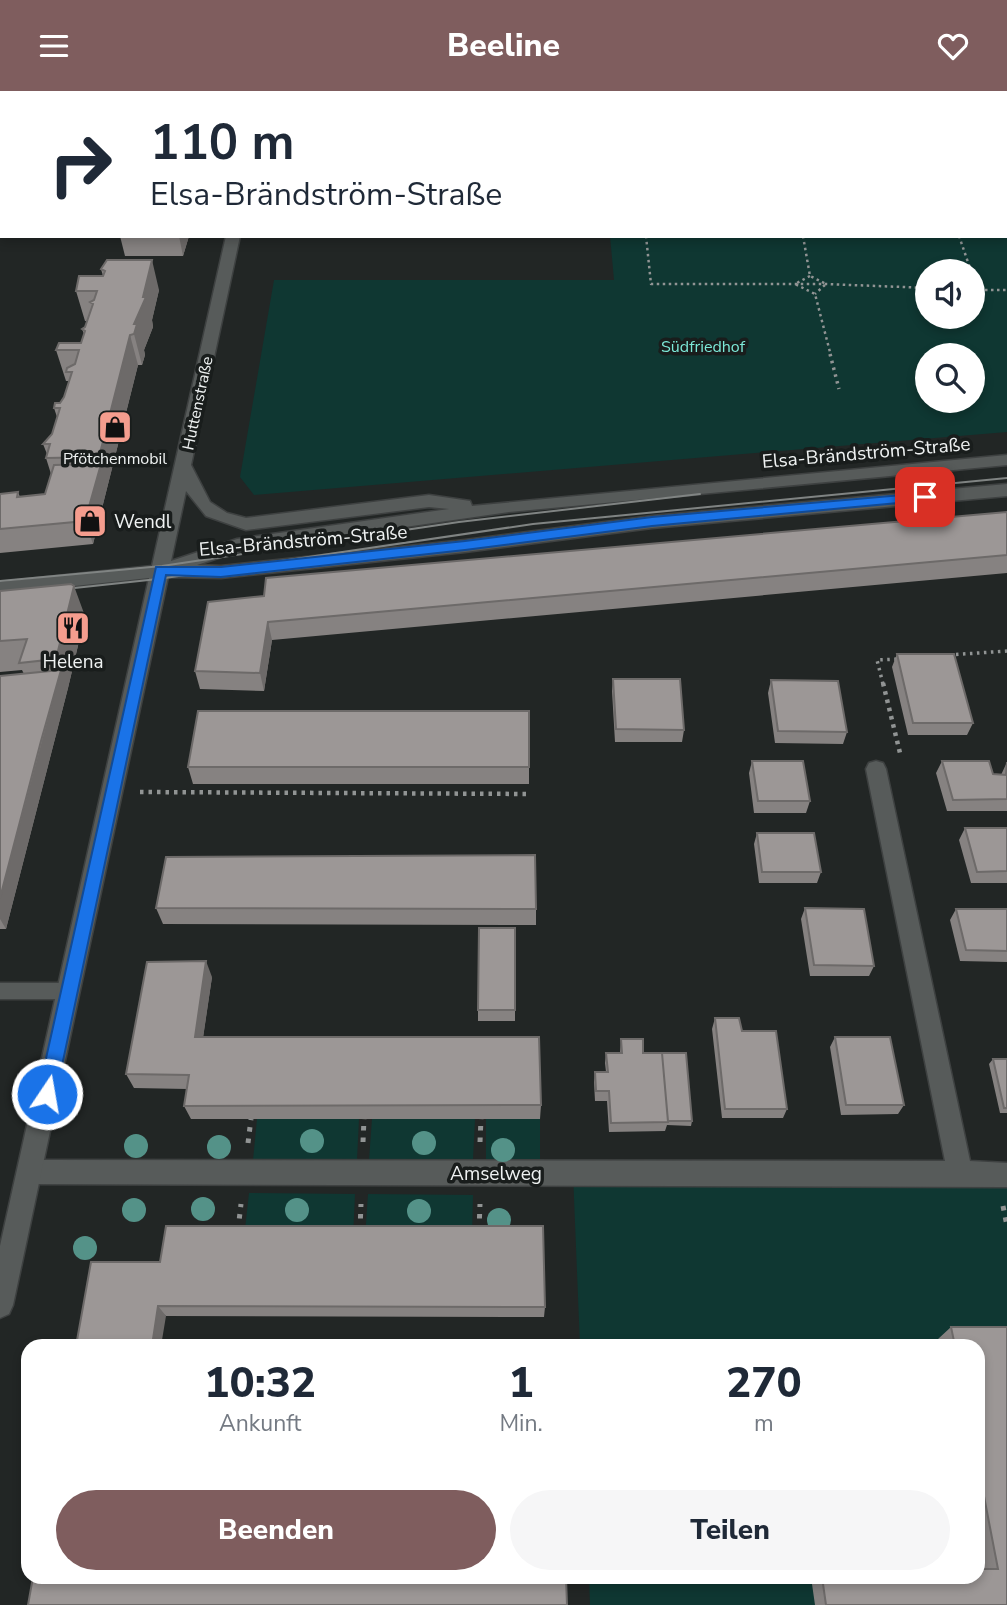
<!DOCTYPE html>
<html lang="de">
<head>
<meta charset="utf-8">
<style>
	:root { --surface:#fff; --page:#f6f6f7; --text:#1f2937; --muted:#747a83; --accent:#7f5d5e }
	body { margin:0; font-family:"Nunito Sans",sans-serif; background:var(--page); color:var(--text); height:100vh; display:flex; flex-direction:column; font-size:26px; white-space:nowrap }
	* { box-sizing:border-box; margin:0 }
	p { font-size:23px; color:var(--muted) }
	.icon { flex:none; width:38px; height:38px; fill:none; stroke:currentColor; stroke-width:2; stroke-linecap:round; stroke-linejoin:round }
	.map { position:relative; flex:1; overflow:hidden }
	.side { position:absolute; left:21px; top:1248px; width:964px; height:245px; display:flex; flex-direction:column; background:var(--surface); border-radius:21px; box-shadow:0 4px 10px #0003 }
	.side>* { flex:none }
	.banner { position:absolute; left:0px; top:0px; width:1008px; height:147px; box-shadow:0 4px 10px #0003; background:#fff; color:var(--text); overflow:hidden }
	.tools { position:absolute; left:915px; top:168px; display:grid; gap:14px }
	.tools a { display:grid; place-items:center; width:70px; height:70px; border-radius:50%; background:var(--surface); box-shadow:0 4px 10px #0003; font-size:35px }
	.pin { position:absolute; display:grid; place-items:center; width:60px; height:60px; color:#fff; margin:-30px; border-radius:14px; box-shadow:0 4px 10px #0006 }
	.me { position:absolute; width:77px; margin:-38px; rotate:12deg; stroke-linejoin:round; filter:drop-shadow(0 0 5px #0008) }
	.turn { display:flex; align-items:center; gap:24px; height:147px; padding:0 35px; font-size:32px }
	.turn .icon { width:91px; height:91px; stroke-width:2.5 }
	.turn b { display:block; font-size:49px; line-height:60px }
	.eta { display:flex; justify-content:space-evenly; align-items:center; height:119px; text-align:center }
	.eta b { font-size:42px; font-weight:800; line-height:49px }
	.action { display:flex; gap:14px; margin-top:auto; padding:14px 35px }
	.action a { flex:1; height:80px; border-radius:42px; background:var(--accent); color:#fff; font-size:28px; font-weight:800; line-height:80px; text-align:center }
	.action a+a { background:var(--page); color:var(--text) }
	header { display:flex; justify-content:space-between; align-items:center; height:91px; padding:0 35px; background:var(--accent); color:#fff; font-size:32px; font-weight:800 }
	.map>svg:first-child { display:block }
	.green { fill:#0f3732; fill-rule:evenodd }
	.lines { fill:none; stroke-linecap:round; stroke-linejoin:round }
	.service-casing { stroke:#3e4141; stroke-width:3 }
	.minor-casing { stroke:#3e4141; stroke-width:3 }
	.tertiary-casing { stroke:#3e4141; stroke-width:3 }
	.path-far3 { stroke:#919494; stroke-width:2.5; stroke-dasharray:2.5 3.5; stroke-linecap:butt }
	.path-far2 { stroke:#919494; stroke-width:3.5; stroke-dasharray:2.5 4.5; stroke-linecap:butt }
	.path-far1 { stroke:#919494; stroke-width:4.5; stroke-dasharray:3.5 5; stroke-linecap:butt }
	.path { stroke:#919494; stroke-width:5; stroke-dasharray:4.5 7; stroke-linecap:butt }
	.service { fill:#575b5a; fill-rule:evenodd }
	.minor { fill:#575b5a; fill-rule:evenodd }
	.tertiary { fill:#575b5a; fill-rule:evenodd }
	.tram { stroke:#808483; stroke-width:2 }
	.tree { fill:#549288 }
	.wall { fill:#868281 }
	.shaded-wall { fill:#6d6a69 }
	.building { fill:#9c9796; stroke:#6d6a69; stroke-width:2 }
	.route { fill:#1a73e8; stroke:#114b97; stroke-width:2 }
	.labels { text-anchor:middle; stroke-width:7; stroke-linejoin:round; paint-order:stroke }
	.far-park-label { font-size:16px; fill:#7dead9; stroke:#191d1c }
	.far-street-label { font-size:16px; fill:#eff2f2; stroke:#191d1c }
	.far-poi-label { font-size:16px; fill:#eff2f2; stroke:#191d1c }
	.street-label { font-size:19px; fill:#eff2f2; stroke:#191d1c }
	.poi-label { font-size:19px; fill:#eff2f2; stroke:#191d1c; text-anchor:start }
</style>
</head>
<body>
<header><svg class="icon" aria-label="menu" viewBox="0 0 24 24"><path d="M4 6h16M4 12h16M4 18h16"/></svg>Beeline<svg class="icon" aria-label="heart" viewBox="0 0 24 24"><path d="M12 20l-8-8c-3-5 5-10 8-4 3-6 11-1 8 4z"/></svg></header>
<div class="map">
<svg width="1007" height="1514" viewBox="0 0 1007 1514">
	<rect width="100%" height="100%" fill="#222625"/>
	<path class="green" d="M597 0H1007V341L254 404 240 386 274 189H614L610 145H1006V2ZM928 180H973V226H928ZM973 264V310H928V264Z
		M257 1028H359L357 1069H253Z
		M372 1028H475L473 1068 369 1069Z
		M486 1028H540V1070L486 1069Z
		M573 1082 1007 1084V1514H590L589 1486H978V1255H580Z
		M249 1102 355 1103 353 1147H244Z
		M368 1103 473 1104 472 1147H365Z"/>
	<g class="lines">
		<g class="service-casing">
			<path id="service" d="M0 57H2V63H0Z
				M0 892H68L75 894 77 900 75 906 68 908H0Z"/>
		</g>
		<g class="minor-casing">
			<path id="minor" d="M876 670 883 672 886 678 970 1070 1007 1072V1096L31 1093 22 1089 19 1081 22 1073 31 1069 945 1070 866 678 869 672Z"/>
		</g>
		<g class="tertiary-casing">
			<path id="tertiary" d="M257 0H269V2H257Z
				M226 145H240L191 374 210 411 227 422 246 427 429 404 470 410 472 415 1007 364V374L509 421 239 460 197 474 221 475 465 449 652 425 1007 393V405L652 437 465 461 221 487 168 486 13 1214 9 1223 0 1227V1155L149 487 0 503V491L152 475ZM186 400 206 425 246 439 429 416 449 418 237 448 171 470Z"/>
		</g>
		<path class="path-far3" d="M646 145 651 193H826L928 197
			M803 145 810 185 826 193 815 203
			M959 145 971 180
			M810 185 795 193 815 203 831 265
			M973 186 977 198
			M973 199H1007"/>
		<path class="path-far2" d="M830 263 839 298
			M949 564 1007 560
			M883 593 877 569 898 568"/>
		<path class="path-far1" d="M883 592 900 662
			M140 701 531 703"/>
		<path class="path" d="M363 1051 364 1028
			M480 1051 481 1028
			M248 1052 251 1028
			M1003 1115 1007 1135
			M238 1139 241 1113
			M360 1139 361 1113
			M479 1139 480 1113"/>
		<use href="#service" class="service"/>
		<use href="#minor" class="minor"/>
		<use href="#tertiary" class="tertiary"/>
		<path class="tram" d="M0 490 162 475 459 431 700 403
			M56 499 158 488 533 433 1007 387"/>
	</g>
	<g class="tree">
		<circle cx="312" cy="1050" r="12"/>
		<circle cx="424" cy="1052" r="12"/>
		<circle cx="136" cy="1055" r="12"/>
		<circle cx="219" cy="1056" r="12"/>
		<circle cx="503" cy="1059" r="12"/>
		<circle cx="203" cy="1118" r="12"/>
		<circle cx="134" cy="1119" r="12"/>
		<circle cx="297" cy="1119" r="12"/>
		<circle cx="419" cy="1120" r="12"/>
		<circle cx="499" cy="1129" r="12"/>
		<circle cx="85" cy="1157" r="12"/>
	</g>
	<path class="wall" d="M100 0H218L219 2H106Z
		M527 0H596L595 2H527Z
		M0 17H2V54H0Z
		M120 145H189L183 165H125Z
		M101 178 159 199 152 229 153 236 144 259 145 264 142 274H138L93 453 0 462V403L18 401 20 406 45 403 51 383 46 367 47 363 43 353 52 343 57 326 54 317 60 312 64 306 69 290H66L56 259 81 252 84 243 82 238 85 236 87 230H85L76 200 103 185Z
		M1007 421V482L272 549 264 600 200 598 195 580 264 505Z
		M0 500 85 525 68 597 6 838H0V585L24 583 22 579 0 581Z
		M897 563 973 632 967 644H908L892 576Z
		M613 588 684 639 682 651H615L612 600Z
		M771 589 847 641 843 653 775 652 768 602Z
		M752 670 810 710 806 722H754L749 682Z
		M942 670 993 683 1001 684 1007 671V720H947L936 682Z
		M188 676H529V693H193Z
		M965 737H1007V792H971L959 749Z
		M757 742 821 781 817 792H759L754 753Z
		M156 817 536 818V834L163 833Z
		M805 817 874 875 869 885H810L801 828Z
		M956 818H1007V871L960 870 950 829Z
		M515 837V930H478V919Z
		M212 886 203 946 541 1014 540 1028H191L184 1015 187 998 134 997 126 983Z
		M715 927 742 940 787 1018 783 1027H722L712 938Z
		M835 946 904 1014 898 1023 841 1024 830 956Z
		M621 948 643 962 692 1030 691 1035 667 1034 665 1040 609 1041 607 1010H595L594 991 595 981H606L605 972 606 962H620Z
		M993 968H1007V1022H1000L989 973Z
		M91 1171 545 1216 544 1226 166 1225Z
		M951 1236H1007V1514H815L811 1486H978V1478H982L978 1460V1255H940L938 1248Z"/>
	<path class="shaded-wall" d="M179 145H189L183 165Z
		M152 169 159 199 152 229 153 236 144 259 145 264 142 274 134 243V233L143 206Z
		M130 244 138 274 93 453 85 430 101 373 99 366Z
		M74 495 85 525 68 597 56 568Z
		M268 531 272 549 264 600 260 582Z
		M61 579 68 597 6 838 0 828V807Z
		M206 870 212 886 201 961 195 946Z
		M158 1215 166 1225 161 1255H152Z"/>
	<path class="building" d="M168 0H209V2H167Z
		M0 17H2V41H0Z
		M0 83H2V96H0Z
		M0 108H2V133H0Z
		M107 169H152L143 206H146L134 233H137L134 243 130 244 99 366 46 367 50 353H43L52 343 60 317H54L55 312H60L64 306 72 281H66L67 277 75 273 79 259H56L59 252H81L85 240 82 238 85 236 93 213 90 211 94 209 97 200H76L79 185H103L105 180 101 178Z
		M101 373 85 430 0 438V403L18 401 17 406 45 403 54 374Z
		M1007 421V464L268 531 260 582 195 580 208 511 264 505 266 487Z
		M71 493 74 495 56 568 19 572 27 548 0 550V500Z
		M897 563H954L973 632H913Z
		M61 579 41 650 0 807V585Z
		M613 588H680L684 639 616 638Z
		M771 589 838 590 847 641 778 640Z
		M198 620H529V676H188Z
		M752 670H803L810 710H758Z
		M942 670H989L993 683 1006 684 1007 671V708L953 709Z
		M965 737H1007V780L977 781Z
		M757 742H814L821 781H762Z
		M535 764 536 818 156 817 166 766Z
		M805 817 864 818 874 875 814 874Z
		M956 818H1007V860L966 859Z
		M479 837H515V919H478Z
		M206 870 195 946H539L541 1014 184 1015 189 984 126 983 147 871Z
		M715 927H739L742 940H776L787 1018H725Z
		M835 946H890L904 1014H846Z
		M621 948H643V962H662L668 1031 611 1032 609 1000H596L595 981H608L606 962H622Z
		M662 962H686L692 1030H668Z
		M993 968H1007V1017H1004Z
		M166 1135H543L545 1216 158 1215 152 1255H76L91 1171H160Z
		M951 1236H1007V1514H826L822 1486H978V1478H998L978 1374V1255H955Z
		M33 1486H566L567 1514H28Z"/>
	<path class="route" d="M925 402 930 403V409L652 435 465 459 221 486 166 484 56 1003 53 1009 47 1012 40 1009 38 1003 156 476H221L465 450 652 426Z"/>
	<defs>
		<g id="shop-square" transform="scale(1.75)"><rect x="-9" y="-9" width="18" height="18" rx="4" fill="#f59d8e" stroke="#191d1c"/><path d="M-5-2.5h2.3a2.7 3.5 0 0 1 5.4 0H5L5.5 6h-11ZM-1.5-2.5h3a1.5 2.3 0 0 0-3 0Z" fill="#111"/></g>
		<g id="restaurant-square" transform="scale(1.75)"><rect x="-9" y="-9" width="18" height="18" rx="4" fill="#f59d8e" stroke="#191d1c"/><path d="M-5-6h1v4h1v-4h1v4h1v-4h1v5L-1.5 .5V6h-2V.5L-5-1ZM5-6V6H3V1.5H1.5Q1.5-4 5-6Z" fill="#111"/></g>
	</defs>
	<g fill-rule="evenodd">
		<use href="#shop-square" x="115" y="336"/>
		<use href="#shop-square" x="90" y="430"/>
		<use href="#restaurant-square" x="73" y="537"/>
	</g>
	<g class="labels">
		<g class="far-park-label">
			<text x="703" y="261">Südfriedhof</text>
		</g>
		<g class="far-street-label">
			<text transform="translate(197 312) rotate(-78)" y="6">Huttenstraße</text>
		</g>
		<g class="far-poi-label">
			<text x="115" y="373">Pfötchenmobil</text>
		</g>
		<g class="street-label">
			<text transform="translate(866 361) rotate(-5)" y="7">Elsa-Brändström-Straße</text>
			<text transform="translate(303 449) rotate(-5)" y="7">Elsa-Brändström-Straße</text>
			<text x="496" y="1089">Amselweg</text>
		</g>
		<g class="poi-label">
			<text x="114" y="437">Wendl</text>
			<text x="73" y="577" text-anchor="middle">Helena</text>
		</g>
	</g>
</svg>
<div class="tools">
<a><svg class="icon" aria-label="sound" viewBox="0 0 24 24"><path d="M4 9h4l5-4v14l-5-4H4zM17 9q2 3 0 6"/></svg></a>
<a><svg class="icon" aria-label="search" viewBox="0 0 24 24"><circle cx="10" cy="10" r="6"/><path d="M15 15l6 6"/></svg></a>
</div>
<div class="pin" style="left:925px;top:406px;background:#d93025"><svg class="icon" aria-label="arrive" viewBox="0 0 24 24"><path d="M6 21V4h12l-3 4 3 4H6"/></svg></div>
<svg class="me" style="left:47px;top:1003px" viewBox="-20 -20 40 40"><circle r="17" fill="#1a73e8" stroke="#fff" stroke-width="3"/><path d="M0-11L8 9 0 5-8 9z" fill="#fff"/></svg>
<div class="banner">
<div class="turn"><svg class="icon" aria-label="right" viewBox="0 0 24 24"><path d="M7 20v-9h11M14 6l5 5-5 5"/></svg><div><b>110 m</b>Elsa-Brändström-Straße</div></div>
</div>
<section class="side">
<div class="eta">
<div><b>10:32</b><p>Ankunft</p></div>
<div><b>1</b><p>Min.</p></div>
<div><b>270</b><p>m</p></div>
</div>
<div class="action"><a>Beenden</a><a>Teilen</a></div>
</section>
</div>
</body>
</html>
